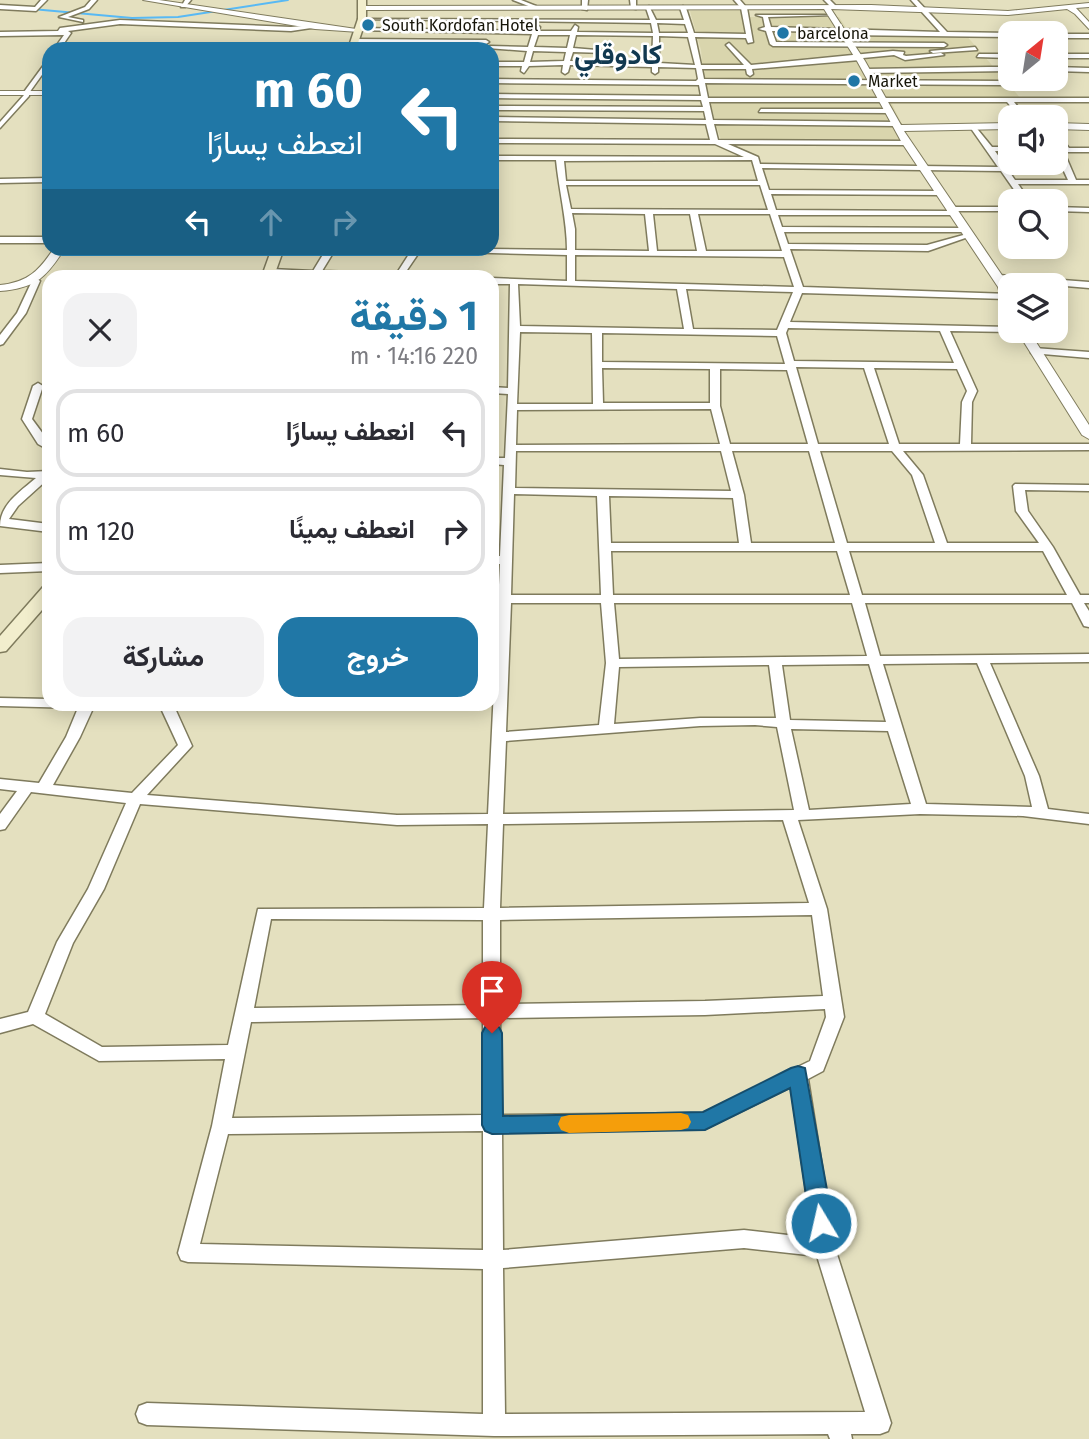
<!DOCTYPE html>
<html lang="ar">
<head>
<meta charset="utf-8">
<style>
	:root { --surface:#fff; --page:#f2f2f3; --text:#2b2b33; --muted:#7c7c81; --line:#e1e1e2; --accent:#2077a6 }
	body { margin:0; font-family:"Fira Sans",Vazirmatn,sans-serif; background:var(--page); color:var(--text); direction:rtl; height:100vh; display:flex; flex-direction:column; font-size:26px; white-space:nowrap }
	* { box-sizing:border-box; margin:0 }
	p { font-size:23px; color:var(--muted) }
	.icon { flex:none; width:38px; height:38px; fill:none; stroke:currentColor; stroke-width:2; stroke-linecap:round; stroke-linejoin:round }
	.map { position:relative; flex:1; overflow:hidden; direction:ltr }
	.panel { position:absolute; left:42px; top:270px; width:457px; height:441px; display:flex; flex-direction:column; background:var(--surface); border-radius:21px; box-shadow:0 4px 18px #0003; direction:rtl }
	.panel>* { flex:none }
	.guide { position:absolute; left:42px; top:42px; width:457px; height:214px; border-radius:21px; box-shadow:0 4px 18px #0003; direction:rtl; background:#2077a6; color:#fff; overflow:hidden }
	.needle { width:46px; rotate:30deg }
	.tools { position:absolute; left:998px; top:21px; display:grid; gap:14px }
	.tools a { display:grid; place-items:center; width:70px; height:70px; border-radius:14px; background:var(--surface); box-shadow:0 4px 18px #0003; font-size:35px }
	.pin { position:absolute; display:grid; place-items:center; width:60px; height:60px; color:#fff; margin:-72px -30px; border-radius:50% 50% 50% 0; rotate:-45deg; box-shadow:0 0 7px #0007 }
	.pin .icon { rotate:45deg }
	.me { position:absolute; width:77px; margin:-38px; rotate:351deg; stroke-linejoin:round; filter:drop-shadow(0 0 5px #0008) }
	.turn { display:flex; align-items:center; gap:24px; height:147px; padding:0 21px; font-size:32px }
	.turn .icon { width:91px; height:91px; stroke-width:2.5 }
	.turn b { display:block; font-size:49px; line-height:60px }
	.lanes { display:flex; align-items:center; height:66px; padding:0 21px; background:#0003; justify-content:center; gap:35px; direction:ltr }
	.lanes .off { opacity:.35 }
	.round { display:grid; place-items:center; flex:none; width:74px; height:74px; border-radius:21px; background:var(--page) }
	.headline { display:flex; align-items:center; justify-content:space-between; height:119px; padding:0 21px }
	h1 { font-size:42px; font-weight:700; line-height:52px; color:var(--accent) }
	.cta { display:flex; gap:14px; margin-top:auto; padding:14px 21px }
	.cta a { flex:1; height:80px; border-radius:21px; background:var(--accent); color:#fff; font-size:28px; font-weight:700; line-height:80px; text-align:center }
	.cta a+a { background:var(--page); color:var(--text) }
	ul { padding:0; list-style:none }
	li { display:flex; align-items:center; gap:21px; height:88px; margin:0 14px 10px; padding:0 7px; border:4px solid var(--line); border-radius:21px }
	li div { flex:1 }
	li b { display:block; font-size:26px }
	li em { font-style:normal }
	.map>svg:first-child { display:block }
	.built { fill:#d9d5ad }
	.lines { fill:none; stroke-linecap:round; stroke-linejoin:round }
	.stream { stroke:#58b9f4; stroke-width:2 }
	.minor-casing { stroke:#7f7b5d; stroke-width:3 }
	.tertiary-casing { stroke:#7f7b5d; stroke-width:2 }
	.secondary-casing { stroke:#7f7b5d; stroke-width:3 }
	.minor { fill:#fff; fill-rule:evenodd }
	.tertiary { fill:#fff; fill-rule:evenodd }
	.secondary { fill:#f2eecd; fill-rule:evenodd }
	.route { fill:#2077a6; stroke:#154d6c; stroke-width:2 }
	.slow { fill:#f59e0b }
	.poi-dot { fill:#2077a6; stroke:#fff; stroke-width:2.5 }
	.labels { text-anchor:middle; stroke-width:5; stroke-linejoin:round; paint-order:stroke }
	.far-poi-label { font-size:16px; fill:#161509; stroke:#fff; text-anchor:start }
	.far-town-label { font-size:28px; font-weight:bold; fill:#123950; stroke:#fff }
</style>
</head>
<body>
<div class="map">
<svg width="1089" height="1439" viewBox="0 0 1089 1439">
	<rect width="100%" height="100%" fill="#e4e0bf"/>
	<path class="built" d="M740 10 743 17H839L849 32 965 34 1023 101 891 102 912 144 722 143 705 91 701 50 690 11Z"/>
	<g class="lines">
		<path class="stream" d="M32 9 132 18 178 17 288 0"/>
		<g class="minor-casing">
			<path id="minor" d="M41 0H47L36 11 0 9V5L35 7Z
				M91 0H97L89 9 68 17 83 20V22L59 17 85 7Z
				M185 0H191L185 7H181Z
				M513 0H521L536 6 531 7Z
				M582 0H588L587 10 582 9Z
				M630 0H636V9L631 8Z
				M734 0H740L747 8 753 42 748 43 746 38 695 37 701 65H744L726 45 729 43 751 65 893 51 904 52 903 55 906 56 941 53 944 55 905 60 894 55 863 58 860 60 752 69 753 74 750 76 747 74 746 69H702L704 79 1001 81 1004 83 1001 85 705 83 708 98H1089V102H1014L1026 117H1020L1007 102H709L713 120 896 122 900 124 896 126 714 124 718 140 907 141 911 143 907 145 728 144 758 157 760 164 998 167 970 127 974 125 992 147H1010V151H995L1015 180H1068L1055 152V148H1062L1055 138V131L1069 148H1089V152H1064L1076 180H1089V184H1018L1030 201H1022L1001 171 762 168 769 190 940 191 944 193 940 195 771 194 776 210 947 211V207H1010V211H955V215H778L782 227 963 228 967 230 963 232H784L788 244 927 245 967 234 971 236 928 251 790 249 803 287 1010 294V298L1007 299 802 293 790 322 1010 327V331L1013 332 950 331 977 391 972 402 971 444H1089V450L903 451 923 475 947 543H1039L1016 511 1013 486 1015 484 1089 485V491L1025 490 1028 511 1053 547 1080 595H1089V603H1084L1089 611V627L1084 626 1072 603H865L880 656 1089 654V662L990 663 1039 776 1048 809 1089 814V824L1023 816 920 814 798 820 827 909 844 1017 823 1071 808 1079 835 1248 891 1423 888 1431 880 1434H851L852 1439H830L828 1434 494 1436 147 1425 139 1422 136 1414 139 1406 147 1403 483 1414V1269L188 1262 181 1260 178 1253 212 1126 225 1059 99 1061 33 1024 0 1033V1019L28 1012 57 942 88 889 126 803 31 792 5 829 0 830V814L17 791 0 789V779L39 783 66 737 78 708 0 706V698L49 699V704H95L80 737 53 785 132 793 178 745 159 704H173L192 746 147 795 397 815 488 814 500 564H492V556H500L504 465 492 464V458H505L508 394 492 393V387L508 388 510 284H492V278L567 281V255L420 251 403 276H395L413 248 567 250C567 220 559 191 556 160H492V156L744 157 715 144 492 143V139L710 140 706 124 492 121V117L706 120 704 111 492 110V106L703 107 701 100 492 98V94L701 96 699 85 492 83V79L696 81 698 79 696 68 658 67V72L655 74 652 72V67L570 65 568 72 565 74 562 72 563 65 529 66 524 73 521 71 522 66H492V62H524L527 51 487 48 490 46 528 47 532 34 356 30 359 28 533 31 537 25 540 27 539 31H571L575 25 578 27 577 32 653 33 651 23 358 19 650 20 646 8 649 6 656 20H684L680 8 683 6 686 8 694 33 746 34 741 8ZM657 23 685 24 688 33H659ZM538 35H570L567 48 534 47ZM576 35 653 36 652 63 570 61 573 52 605 53 608 51 573 48ZM659 36 688 37 695 65 659 63ZM533 51 566 52 564 61 530 62ZM752 160 758 181H566L564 161ZM566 185H760L768 210 571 209ZM572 213 645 214 649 251 575 250V229ZM653 214H690L697 251H657ZM698 214H770L782 251H706ZM575 255 784 257 794 287 575 281ZM518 284 677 289 684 329 520 326ZM686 289 793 292 777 330 693 329ZM788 328 940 331 954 363 794 361 786 333ZM520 332 592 333 593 404H517ZM602 333 777 336 785 364 602 362ZM796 367 864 368 889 444H818ZM602 368 710 369V403H603ZM874 368 957 369 967 391 962 402 960 444H899ZM720 369 787 370 808 444H730L720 406ZM711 409 720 444 516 445 517 410ZM516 451H721L731 491 515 488ZM732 451H809L835 543H751L744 495ZM820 451H892L912 475 935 543H847ZM514 494 597 496 601 595H511ZM609 496 733 498 739 543H611ZM611 551H837L850 595H613ZM849 551H1043L1067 595H862ZM511 603H601L606 663 599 725 506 732ZM614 603H852L867 656 619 659ZM977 663 1025 776 1032 807 926 804 883 664ZM869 664 886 722 790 720 782 665ZM769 665 776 718H700L614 724 619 667ZM755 725 777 727 794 810 503 814 506 741 700 726ZM791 729 888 731 911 804 809 810ZM140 804 397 825 488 824 484 908 258 909 228 1045 102 1047 45 1014 73 943 104 889ZM783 820 809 903 500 908 503 824ZM812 915 823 996 705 1001 500 1004V920ZM271 919 483 920V1005L254 1008ZM825 1009 826 1017 810 1061 703 1113 501 1115 500 1018 705 1015ZM483 1018V1115L232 1118 251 1022ZM791 1087 813 1238 744 1230 503 1250 502 1131 705 1129ZM483 1131V1250L200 1244 228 1134ZM744 1248 817 1256 865 1412 505 1414 503 1268Z
				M824 0H830L837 7 832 8Z
				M911 0H917L947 32 1010 33V37L843 35 841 32 772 31 776 42 944 43 947 45 944 47 773 46 770 44 766 31 759 29 765 27 763 17 756 15H834L768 17 771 27 940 32Z
				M120 20 291 27 315 25 318 27 291 31 120 24 68 31 71 33 60 49H54L64 35 0 36V32L58 31 60 28Z
				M1055 34H1089V38H1055Z
				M355 39 486 40 489 42 486 44 353 42Z
				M975 47 977 50 933 53 930 51Z
				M979 54H1010V58L977 57Z
				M1055 54H1089V58H1055Z
				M49 58V65L29 93V96L0 128V122L24 95V92Z
				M989 67H1010V71L867 73 864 71 867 69Z
				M1055 67 1089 68V72L1055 71Z
				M761 109H888L891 111 888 113 759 112Z
				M49 178V182L0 183V179Z
				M1055 207 1089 208V212L1055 211Z
				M0 237H49V243H0Z
				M327 248H336L322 271 388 273 392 276 271 275 267 272 271 269 313 271Z
				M998 275 1089 282V288L995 280V276Z
				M36 278 40 281 26 313 3 344 0 345V335L17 313 32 281Z
				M1034 348 1089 352V358L1031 353V349Z
				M38 383 43 386 32 419 49 442V450L38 444 22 419 33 386Z
				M0 469 27 472 49 471V478L18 506 9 519 49 524V532L0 526C0 504 21 491 36 478L0 475Z
				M49 563V571L0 573V565Z"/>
		</g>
		<g class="tertiary-casing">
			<path id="tertiary" d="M143 0H159L363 30 359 32 315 29Z
				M1089 3V7L1076 8 1089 22V29L1075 14 1067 9 1008 15 831 9 865 61 901 125 1010 123V129L904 131 1010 287V310L1004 307 998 287 902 143 857 61 824 9 363 10 359 8 363 6 871 5 1008 11Z
				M0 91H49V95H0Z
				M1055 123 1089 124V130L1055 129Z
				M54 248H65C46 278 36 288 0 291V285C28 282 39 271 54 248Z
				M1017 331H1029L1089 425V439L1082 435Z"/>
		</g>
		<g class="secondary-casing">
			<path id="secondary" d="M358 0H366V19L356 49H348L358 19Z
				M272 248H284L274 276H262Z
				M49 586V602L6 651 0 652V636L43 587Z"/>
		</g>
		<use href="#minor" class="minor"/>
		<use href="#tertiary" class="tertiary"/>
		<use href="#secondary" class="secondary"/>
	</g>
	<path class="route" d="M492 1025 499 1027 502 1033 503 1116 703 1112 791 1068 798 1066 805 1068 833 1223 829 1230 821 1233 813 1230 810 1223 790 1088 705 1130 492 1134 485 1131 482 1125V1033L485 1027Z"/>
	<path class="slow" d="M681 1113 688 1115 691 1122 688 1128 681 1130 569 1133 561 1130 558 1124 561 1117 569 1115Z"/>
	<g class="poi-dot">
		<circle cx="368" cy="25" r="7"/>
		<circle cx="783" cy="33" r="7"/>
		<circle cx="854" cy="81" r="7"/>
	</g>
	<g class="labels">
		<g class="far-poi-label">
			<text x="382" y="31">South Kordofan Hotel</text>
			<text x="797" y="39">barcelona</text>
			<text x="868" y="87">Market</text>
		</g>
		<g class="far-town-label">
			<text x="618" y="64">كادوقلي</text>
		</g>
	</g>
</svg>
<div class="tools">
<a><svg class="needle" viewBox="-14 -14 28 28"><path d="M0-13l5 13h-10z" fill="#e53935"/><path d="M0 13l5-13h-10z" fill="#7c7c81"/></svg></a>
<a><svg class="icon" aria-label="sound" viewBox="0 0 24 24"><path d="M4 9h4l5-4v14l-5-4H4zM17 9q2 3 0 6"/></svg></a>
<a><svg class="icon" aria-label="search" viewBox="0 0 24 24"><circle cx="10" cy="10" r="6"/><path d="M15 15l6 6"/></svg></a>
<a><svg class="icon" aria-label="layers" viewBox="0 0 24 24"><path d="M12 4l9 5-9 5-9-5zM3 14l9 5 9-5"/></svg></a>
</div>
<div class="pin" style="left:492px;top:1033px;background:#d93025"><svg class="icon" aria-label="arrive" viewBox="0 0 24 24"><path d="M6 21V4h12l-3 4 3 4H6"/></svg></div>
<svg class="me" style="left:821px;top:1223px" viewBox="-20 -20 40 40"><circle r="17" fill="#2077a6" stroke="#fff" stroke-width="3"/><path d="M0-11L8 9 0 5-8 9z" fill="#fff"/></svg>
<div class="guide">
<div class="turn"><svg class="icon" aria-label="left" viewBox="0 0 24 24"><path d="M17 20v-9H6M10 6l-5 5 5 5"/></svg><div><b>60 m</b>انعطف يسارًا</div></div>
<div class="lanes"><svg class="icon" aria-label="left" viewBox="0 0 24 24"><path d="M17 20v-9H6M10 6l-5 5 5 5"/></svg><svg class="icon off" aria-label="ahead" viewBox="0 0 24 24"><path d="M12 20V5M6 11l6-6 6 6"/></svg><svg class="icon off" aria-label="right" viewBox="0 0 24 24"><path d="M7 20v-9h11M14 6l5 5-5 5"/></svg></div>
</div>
<section class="panel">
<div class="headline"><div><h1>1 دقيقة</h1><p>220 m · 14:16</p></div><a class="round"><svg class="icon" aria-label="close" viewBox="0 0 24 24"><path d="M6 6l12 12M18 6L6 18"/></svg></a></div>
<ul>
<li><svg class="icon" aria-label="left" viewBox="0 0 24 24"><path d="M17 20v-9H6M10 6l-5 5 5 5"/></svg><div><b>انعطف يسارًا</b></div><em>60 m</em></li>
<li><svg class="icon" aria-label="right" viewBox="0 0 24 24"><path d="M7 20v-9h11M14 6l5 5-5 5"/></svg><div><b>انعطف يمينًا</b></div><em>120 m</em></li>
</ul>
<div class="cta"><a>خروج</a><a>مشاركة</a></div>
</section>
</div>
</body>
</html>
